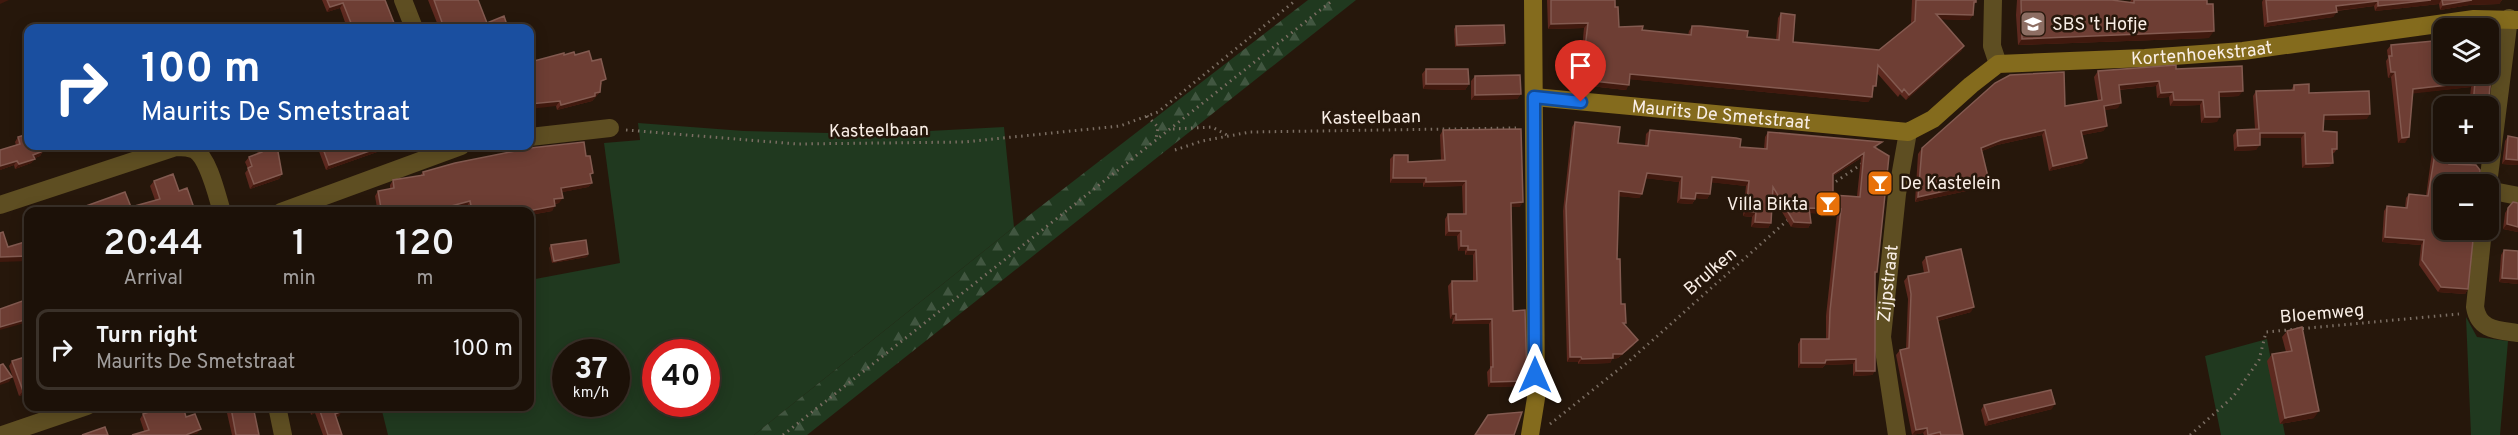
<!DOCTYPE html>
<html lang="en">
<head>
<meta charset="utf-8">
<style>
	:root { --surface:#1c1108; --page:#291f16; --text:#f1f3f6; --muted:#a09d9c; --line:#3a3129 }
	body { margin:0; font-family:Overpass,sans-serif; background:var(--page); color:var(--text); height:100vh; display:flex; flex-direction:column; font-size:22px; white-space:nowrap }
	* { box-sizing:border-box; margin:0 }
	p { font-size:20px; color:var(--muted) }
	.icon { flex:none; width:33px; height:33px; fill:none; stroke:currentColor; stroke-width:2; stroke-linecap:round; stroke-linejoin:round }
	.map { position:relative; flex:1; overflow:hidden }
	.details { position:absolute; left:24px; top:207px; width:510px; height:204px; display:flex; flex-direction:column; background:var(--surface); border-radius:12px; box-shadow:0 3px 15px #0003,0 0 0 2px var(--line) }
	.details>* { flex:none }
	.guide { position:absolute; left:24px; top:24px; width:510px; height:126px; border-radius:12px; box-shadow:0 3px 15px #0003,0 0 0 2px var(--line); background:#1a4fa0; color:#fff; overflow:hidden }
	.fabs { position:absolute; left:2433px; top:18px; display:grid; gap:12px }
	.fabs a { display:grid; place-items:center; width:66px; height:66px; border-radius:12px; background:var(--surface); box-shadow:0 3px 15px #0003,0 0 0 2px var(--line); font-size:30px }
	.speed { position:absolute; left:552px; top:339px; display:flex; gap:12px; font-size:30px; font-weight:700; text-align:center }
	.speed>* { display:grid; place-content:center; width:78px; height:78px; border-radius:50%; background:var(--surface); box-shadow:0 3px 15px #0003,0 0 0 2px var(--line); line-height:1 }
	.speed small { font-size:15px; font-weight:400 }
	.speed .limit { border:9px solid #d22; background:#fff; color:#111 }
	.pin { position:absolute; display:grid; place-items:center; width:51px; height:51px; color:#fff; margin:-62px -26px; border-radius:50% 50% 50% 0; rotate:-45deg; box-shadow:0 0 6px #0007 }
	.pin .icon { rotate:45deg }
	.me { position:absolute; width:66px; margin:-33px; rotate:0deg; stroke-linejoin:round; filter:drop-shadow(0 0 4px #0008) }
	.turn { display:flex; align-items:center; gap:21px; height:126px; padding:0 18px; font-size:27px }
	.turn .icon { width:78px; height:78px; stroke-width:2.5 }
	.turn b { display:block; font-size:42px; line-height:51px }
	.eta { display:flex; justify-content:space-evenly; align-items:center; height:102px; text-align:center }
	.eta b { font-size:36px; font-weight:600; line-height:42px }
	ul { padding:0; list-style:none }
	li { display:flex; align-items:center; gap:18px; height:81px; margin:0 12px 9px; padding:0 6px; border:3px solid var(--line); border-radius:12px }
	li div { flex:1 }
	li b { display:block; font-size:22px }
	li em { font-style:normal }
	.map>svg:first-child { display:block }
	.grass { fill:#20391f; fill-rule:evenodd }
	.forest { fill:url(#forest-firs) }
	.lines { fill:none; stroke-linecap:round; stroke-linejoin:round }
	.path { stroke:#7b6e63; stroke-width:3; stroke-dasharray:1.5 4.5; stroke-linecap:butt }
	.street { stroke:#5e4e22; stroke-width:18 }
	.secondary { stroke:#846b1d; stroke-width:18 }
	.wall { fill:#5d291f; fill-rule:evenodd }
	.shaded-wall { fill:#40190e }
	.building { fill:#6e3e34; stroke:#835a50; stroke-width:1.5; fill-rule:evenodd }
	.route-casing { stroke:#114b97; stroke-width:15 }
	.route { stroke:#1a73e8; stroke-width:10 }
	.labels { text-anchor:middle; stroke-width:5; stroke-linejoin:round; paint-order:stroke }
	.poi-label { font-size:18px; fill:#f9eee6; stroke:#26170b; text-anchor:start }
	.street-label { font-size:18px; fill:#f9eee6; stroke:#26170b }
</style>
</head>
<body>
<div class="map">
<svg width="2518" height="435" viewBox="0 0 2518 435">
	<defs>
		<pattern id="forest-firs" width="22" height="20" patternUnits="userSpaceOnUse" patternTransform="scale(1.5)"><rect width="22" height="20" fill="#20391f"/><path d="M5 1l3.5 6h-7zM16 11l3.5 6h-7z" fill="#415640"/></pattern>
	</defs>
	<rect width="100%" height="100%" fill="#26170b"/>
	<path class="grass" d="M638 123 744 131 873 134 1004 127 1014 227 754 435H388L381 407 530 406V280L620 263 604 143 640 140ZM566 352H616V404H566ZM656 352H706V404H656Z
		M2466 317 2477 337 2508 341 2500 435H2471Z
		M2267 339 2285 435H2221L2205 356Z"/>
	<path class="forest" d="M1308 0H1356L807 435H754L1014 227Z"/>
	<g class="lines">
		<path class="path" d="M1147 116 1158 127 1156 139
			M1173 129 1212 127 1227 135
			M626 130 797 144 964 142 1120 126 1158 112 1296 0
			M1175 150 1202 141 1250 132 1516 128
			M1831 185 1863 163
			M1550 424 1628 362 1789 219
			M783 435 1333 0
			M2190 435 2233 397 2259 360 2266 332 2459 314"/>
		<g class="street">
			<path d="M403 0 414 28"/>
			<path d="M1993 0 1992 46 1998 64"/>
			<path d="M530 137 610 128"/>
			<path d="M2488 184 2509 18"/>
			<path d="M2488 190 2518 196"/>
			<path d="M0 205 176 147C183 147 189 147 195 150 209 159 217 196 222 212"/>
			<path d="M281 212 461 146"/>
			<path d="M2483 230 2475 307C2479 331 2498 330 2518 333"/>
			<path d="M277 406 283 435"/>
			<path d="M2 435 87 406"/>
			<path id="s1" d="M1897 435 1882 337 1897 194 1908 132"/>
		</g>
		<g class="secondary">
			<path id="s2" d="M1534 97 1908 132 1933 119 1971 85 1998 64 2145 58 2243 51 2474 19 2518 20"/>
			<path d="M1530 435 1536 398 1533 0"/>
		</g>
	</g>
	<path class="wall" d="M322 0H385L396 28H347L340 8 327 12Z
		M428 0H478L487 23 508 28H439Z
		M1547 0H1615L1619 27 1688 35 1689 31 1692 26 1747 37 1776 40 1778 18 1781 13 1793 42 1879 50 1911 23 1912 0H1976V2L1973 6V15L1969 20 1940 19 1964 46 1961 51 1906 100 1900 94 1898 97 1877 73 1872 97 1868 102 1630 79 1626 90 1581 85 1582 70H1580L1584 28 1548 29Z
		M2017 0H2112L2130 2 2131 0H2207L2209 38 2018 45 2016 15Z
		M2263 0H2502L2499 4 2469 5 2440 10 2439 4 2375 11 2374 6 2337 11 2333 17 2264 27 2262 2Z
		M1456 26 1505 43 1503 46 1455 47 1454 29Z
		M2391 45 2488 74V106H2469L2471 87 2412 93 2405 143H2398L2391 77 2388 78 2386 61 2388 58 2387 50Z
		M564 55H575L592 61 602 84 600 85V92L592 101 557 110 556 106Z
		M1426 69 1469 84 1465 90 1423 89 1422 74Z
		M2176 69 2239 96 2220 97 2217 122 2201 123 2200 105 2170 106 2169 97 2157 98 2156 86 2119 90 2118 108 2104 110 2107 126 2103 131 2082 135 2083 163 2049 171 2042 135 1997 145 1982 151 1985 187 1915 202 1918 154 1922 148 2065 106 2098 101 2094 77 2098 71Z
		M1475 76 1521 94 1517 99 1471 100V81Z
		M2294 85 2309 93 2367 119 2324 120 2323 131 2337 149 2334 153 2332 154 2329 167 2302 168 2301 138H2260L2256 150 2234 151 2233 135 2237 130 2255 129 2253 96 2256 91 2291 90Z
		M1575 122 1618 143 1645 146 1646 134 1650 130 1740 147 1764 149 1765 137 1768 132 1878 147 1876 148 1877 272 1875 275V371L1872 375 1853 376V364L1825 365 1822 368H1798V344L1801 339H1826V316L1837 214 1810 213 1811 223 1808 228 1791 227 1773 197 1771 223 1768 228 1751 227 1752 217 1743 216 1746 186 1711 182 1710 194 1707 199 1696 198 1692 204 1677 203 1679 182 1646 178 1642 194 1639 198 1619 196 1617 259 1621 304 1625 325 1634 345 1618 358 1612 359 1610 363 1578 364V362H1567L1563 211 1572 127ZM1861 158 1857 196 1833 195V176Z
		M1443 130 1520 207H1511L1513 311 1527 381 1524 386 1488 387 1487 372 1490 368 1489 324H1452L1453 319H1450L1448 286 1452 281H1473V255H1465V251H1458L1457 236H1445V219L1448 214H1463L1462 186 1423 187V183H1390V159L1394 155 1408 162 1441 160 1440 135Z
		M2508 136 2518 165 2502 164 2505 141Z
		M18 137 43 151 40 156 35 158 31 163 15 169 14 165 0 170V150L16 145 15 142Z
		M2437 141 2449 164 2468 289 2465 294 2438 292 2419 265 2421 245 2382 242 2384 211 2387 206 2405 208 2406 198 2409 194 2426 196 2433 145Z
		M255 146H277L282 174 279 179 250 189 245 173 248 169 245 162 249 157 258 154Z
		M317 146H394L326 170Z
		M423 172 591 177 592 183 588 187 562 192 559 203 555 204 552 211 530 215V212H468L467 206 444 212H374L376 209 377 208 375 196 378 191 390 189V185L393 180 420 176Z
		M154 181 179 191 189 209 184 212H83L86 206 131 207 155 200 150 186Z
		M2518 203V232L2503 229 2505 213 2508 208Z
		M551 245 588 254 587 257 552 263 549 248Z
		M2504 250 2518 284 2499 282 2501 255Z
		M1926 257 1971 312 1938 321 1963 435H1924L1923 433 1912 435 1896 355 1900 350 1906 349 1908 299 1904 281 1908 276 1924 273 1922 262Z
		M2287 331 2314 418 2280 424 2267 361 2272 354 2286 352 2282 337Z
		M12 361 28 393 19 396 9 366Z
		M1984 405 2052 409 1985 426 1981 410Z
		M309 406H340L339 416 336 417 342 435H323L315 413 311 415Z
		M231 408 259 435H232L227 413Z
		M143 414 186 417 197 434 144 431 140 419Z"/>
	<path class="shaded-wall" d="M0 0H9L0 4Z
		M2431 0H2441L2439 4 2375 11 2378 6Z
		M2472 0H2502L2499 4 2469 5 2440 10 2443 5Z
		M2378 1 2374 6 2333 11 2336 6Z
		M343 3 340 8 327 12 330 7Z
		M2337 12 2333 17 2264 27 2268 22Z
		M1936 14 1973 15 1969 20 1932 19Z
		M1588 23 1584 28 1548 29 1551 24Z
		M2214 31 2209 38 2018 45 2022 39Z
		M1505 43 1503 46 1455 47 1457 45Z
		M1964 46 1961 51 1906 100 1909 95Z
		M1583 65H1586L1582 70H1580Z
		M2391 72H2395L2391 77 2388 78Z
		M1630 74 1872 97 1868 102 1627 79Z
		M1584 80 1629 85 1626 90 1581 85Z
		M2159 81 2156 86 2115 90 2119 85Z
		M2475 82 2471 87 2409 94 2413 89Z
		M1426 84H1469L1465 90 1423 89Z
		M2243 91 2239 96 2216 97 2219 92Z
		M600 92 592 101 557 110 561 105Z
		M2173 92 2169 97 2157 98 2161 93Z
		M1521 94 1517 99 1471 100 1475 95Z
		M2174 100H2203L2200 105 2170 106Z
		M560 101 556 106 530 109V104Z
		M2121 103 2118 108 2100 111 2104 106Z
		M2370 114 2367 119 2321 120 2324 115Z
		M2205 117H2220L2217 122 2201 123Z
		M2107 126 2103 131 2077 136 2081 131Z
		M2045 130 2042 135 1997 145 1977 153 1981 148 2001 140Z
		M2260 133H2305L2301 138H2256Z
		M2409 137 2405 143H2398L2402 138Z
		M2260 145 2256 150 2234 151 2238 146Z
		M384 146H394L326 170 329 165Z
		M43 151 40 156 30 160 33 155Z
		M1864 153 1861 158 1829 178 1833 174Z
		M2087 158 2083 163 2049 171 2053 166Z
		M35 159 31 163 15 169 19 164Z
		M2506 159 2518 160V165L2502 164Z
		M17 161 14 165 0 170V166Z
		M2333 163 2329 167 2302 168 2306 164Z
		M1647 173 1682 177 1679 182 1643 178Z
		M282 174 279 179 250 189 254 184Z
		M1712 177 1749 181 1746 186 1708 182Z
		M1393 178H1426L1423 183H1390Z
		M1466 181 1462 186 1423 187 1426 182Z
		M1989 181 1985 187 1915 202 1918 197Z
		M592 183 588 187 558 193 561 188Z
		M1619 191 1642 194 1639 198 1616 196Z
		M1696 193 1710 194 1707 199 1693 198Z
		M563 198 559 203 551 204 554 199Z
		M1681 198 1695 199 1692 204 1677 203Z
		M470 201 467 206 444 212H428Z
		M1523 202 1520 207H1508L1511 203Z
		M193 205 189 209 184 212H173Z
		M555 206 552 211 530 215V212H527Z
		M527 207 524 212H471L472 210Z
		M1809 208 1841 209 1837 214 1806 213Z
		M1746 211 1756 212 1752 217 1743 216Z
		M1755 222 1771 223 1768 228 1751 227Z
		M1794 222 1811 223 1808 228 1791 227Z
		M2507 224 2518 227V232L2503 229Z
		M1449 231H1461L1457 236H1445Z
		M2385 237 2424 240 2421 245 2382 242Z
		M1461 246H1468L1465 251H1458Z
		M1468 250H1476L1473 255H1465Z
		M588 254 587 257 552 263 554 261Z
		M28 256V261L0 262V257Z
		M2502 278 2518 279V284L2499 282Z
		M2441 287 2468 289 2465 294 2438 292Z
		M1974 307 1971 312 1934 322 1937 317Z
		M1453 314H1456L1453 319H1450Z
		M28 319V322L0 330V327Z
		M1492 319 1489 324H1452L1456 320Z
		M1638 340 1634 345 1618 358 1612 359 1610 363 1578 364 1582 359 1613 354Z
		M1570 357H1581L1578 362H1567Z
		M1856 359 1853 364 1825 365 1822 368H1798L1801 363 1826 360Z
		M1856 371H1875L1872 375 1853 376Z
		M12 377 9 382 0 385V382Z
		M1527 381 1524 386 1488 387 1491 382Z
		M28 389V393L19 396 23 391Z
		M2055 404 2052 409 1985 426 1989 420Z
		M319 408 315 413 311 415 315 410Z
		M342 411 339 416 331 419 335 414Z
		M2319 411 2314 418 2280 424 2285 418Z
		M1927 428 1923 433 1912 435 1916 430Z
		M201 429 197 434 186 435Z"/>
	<path class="building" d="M327 0H385L396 28H353L343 3 330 7Z
		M434 0H478L487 23 504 16 508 28H444Z
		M1551 0H1615V7H1618L1619 27 1643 26 1642 30 1691 35 1692 26H1700L1748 31 1747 37 1779 40 1781 13 1795 15 1793 42 1879 50 1915 21 1916 0H1976V2H1974L1973 15 1936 14 1964 46 1909 95 1904 89 1902 92 1878 65 1876 86H1873L1872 97 1630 74 1629 85 1584 80 1586 65H1583L1588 23 1551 24Z
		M2021 0H2112L2134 3V0H2207V4H2213L2214 31 2022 39Z
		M2266 0H2431L2378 6V1L2336 6 2337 12 2268 22Z
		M2442 0H2472L2443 5Z
		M192 24 193 28H182Z
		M1504 25 1505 43 1457 45 1456 26Z
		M2488 39 2495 40 2488 106 2473 105 2475 82 2413 89 2409 137 2402 138 2395 72H2391L2389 56H2392L2391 45 2444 40V74H2488Z
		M589 51 592 61 601 59 606 79 601 81 600 92 595 93V96L561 105 560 101 530 104V62L564 53V55L574 52 575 55Z
		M2176 65V69L2242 66 2243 91 2219 92 2220 117H2205L2203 100H2174L2173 92 2161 93 2159 81 2119 85 2121 103 2104 106 2107 126 2081 131 2087 158 2053 166 2045 130 2001 140 1981 148 1989 181 1918 197 1922 148 1995 83 2010 75 2064 72 2065 106 2102 100 2098 71Z
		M1426 69H1468L1469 84H1426Z
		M1520 75 1521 94 1475 95V76Z
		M2309 84V93L2369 91 2370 114 2324 115 2323 131 2337 132V149H2332L2333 163 2306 164 2305 133H2260V145L2238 146 2237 130 2259 129 2256 91 2294 90V85Z
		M1575 122 1620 127 1618 143 1648 146 1650 130 1736 138 1741 139 1740 147 1767 149 1768 132 1882 142 1874 147 1889 156 1877 272H1875V371H1856V359L1826 360 1825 363H1801V339H1829L1830 311 1841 209 1809 208 1811 223 1794 222 1773 187 1771 223 1755 222 1756 212 1746 211 1749 181 1712 177 1710 194 1696 193 1695 199 1681 198 1682 177 1647 173 1642 194 1619 191 1617 259H1620L1621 304H1625L1626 323H1623L1638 340 1622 354H1613V358L1582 359 1581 357H1570L1566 206ZM1864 153 1860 197 1833 195V174Z
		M1521 129 1523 202 1511 203 1513 311 1525 310 1527 381 1491 382V367H1493L1492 319 1456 320V314H1453L1452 281H1477L1476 250H1468V246H1461V231H1449L1448 214H1466V181L1426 182V178H1393L1394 155H1408V162L1445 160 1443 130Z
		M28 134V146H41L43 151 33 155 35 159 19 164 17 161 0 166V150L20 144 18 137Z
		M2508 136 2518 138V160L2506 159Z
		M2437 141 2444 142V152H2450L2449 164 2476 165 2480 170 2479 184H2444V230H2474L2468 289 2441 287 2422 260 2424 240 2385 237 2387 206 2407 208 2409 194 2428 196Z
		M584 142 586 156H590L593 173 590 174 592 183 561 188 563 198 554 199 555 206 528 211 527 207 472 210 470 201 429 212H376V209L381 208 378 191 394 188 393 180 424 175 423 172 455 163 530 148Z
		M260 146H277L282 174 254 184 248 168 252 166 249 157 262 152Z
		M322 146H384L329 165Z
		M173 174 179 191 187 188 193 205 173 212H88L86 206 125 192 131 207 160 199 154 181Z
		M2513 202 2518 203V227L2507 224 2508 208Z
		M3 232 8 247 28 241V256L0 257V233Z
		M586 240 588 254 554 261 551 245Z
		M1961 249 1974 307 1937 317 1963 435H1941L1940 432 1928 435 1927 428 1916 430 1900 350 1909 348 1911 294 1908 276 1929 272 1926 257Z
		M2504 250 2518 251V279L2502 278Z
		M28 299V319L0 327V309Z
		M2302 327 2319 411 2285 418 2272 354 2292 351 2287 331Z
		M28 356V389L23 391 12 361Z
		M3 364 12 377 0 382V365Z
		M2051 390 2055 404 1989 420 1984 405Z
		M166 406H183L186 417 195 414 201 429 186 435H132L149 430 143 414Z
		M237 406H253L259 435H236L231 408Z
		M314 406H340L342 411 335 414 342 435H328L319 408 315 410Z
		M1522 412 1514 435H1475L1488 415Z
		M105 427 108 435H82Z"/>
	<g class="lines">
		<g class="route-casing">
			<path id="route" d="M1535 375 1534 97 1581 102"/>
		</g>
		<use href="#route" class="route"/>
	</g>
	<defs>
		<g id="school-square" transform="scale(1.35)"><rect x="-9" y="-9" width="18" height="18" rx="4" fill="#8d6e63" stroke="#26170b"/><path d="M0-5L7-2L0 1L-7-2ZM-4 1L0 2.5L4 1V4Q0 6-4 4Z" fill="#fff"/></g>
		<g id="bar-square" transform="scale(1.35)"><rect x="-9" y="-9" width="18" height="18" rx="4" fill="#e8710a" stroke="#26170b"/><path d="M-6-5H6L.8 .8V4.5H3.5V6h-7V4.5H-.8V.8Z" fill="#fff"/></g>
	</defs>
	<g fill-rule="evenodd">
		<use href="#school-square" x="2033" y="24"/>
		<use href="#bar-square" x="1880" y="183"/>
		<use href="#bar-square" x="1828" y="204"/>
	</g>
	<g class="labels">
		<g class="poi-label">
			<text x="2052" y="30">SBS 't Hofje</text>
			<text x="1900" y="189">De Kastelein</text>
			<text x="1808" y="210" text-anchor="end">Villa Bikta</text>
		</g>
		<g class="street-label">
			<text dy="6" stroke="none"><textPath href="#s2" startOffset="693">Kortenhoekstraat</textPath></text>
			<text dy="6" stroke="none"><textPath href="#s2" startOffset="188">Maurits De Smetstraat</textPath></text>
			<text transform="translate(1371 117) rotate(-1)" y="6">Kasteelbaan</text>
			<text transform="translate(879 130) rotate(-1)" y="6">Kasteelbaan</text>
			<text transform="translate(1710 271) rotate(-41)" y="6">Brulken</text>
			<text dy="6" stroke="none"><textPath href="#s1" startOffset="153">Zijpstraat</textPath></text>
			<text transform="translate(2322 313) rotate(-5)" y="6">Bloemweg</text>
		</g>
	</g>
</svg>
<div class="fabs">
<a><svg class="icon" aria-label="layers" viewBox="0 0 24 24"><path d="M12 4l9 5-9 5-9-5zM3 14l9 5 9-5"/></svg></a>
<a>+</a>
<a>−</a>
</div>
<div class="speed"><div>37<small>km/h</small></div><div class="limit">40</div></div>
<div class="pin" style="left:1581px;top:102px;background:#d93025"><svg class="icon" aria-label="arrive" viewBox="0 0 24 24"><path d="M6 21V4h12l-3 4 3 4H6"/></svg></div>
<svg class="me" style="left:1535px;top:375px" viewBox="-20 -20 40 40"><path d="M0-17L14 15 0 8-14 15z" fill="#1a73e8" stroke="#fff" stroke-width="4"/></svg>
<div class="guide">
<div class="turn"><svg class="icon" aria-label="right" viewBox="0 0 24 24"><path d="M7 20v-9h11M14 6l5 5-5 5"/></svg><div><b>100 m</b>Maurits De Smetstraat</div></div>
</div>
<section class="details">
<div class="eta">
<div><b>20:44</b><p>Arrival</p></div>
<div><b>1</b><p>min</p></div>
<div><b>120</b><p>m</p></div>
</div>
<ul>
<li><svg class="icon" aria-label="right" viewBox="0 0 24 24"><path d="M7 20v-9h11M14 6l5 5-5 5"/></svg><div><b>Turn right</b><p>Maurits De Smetstraat</p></div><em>100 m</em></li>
</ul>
</section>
</div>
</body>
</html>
